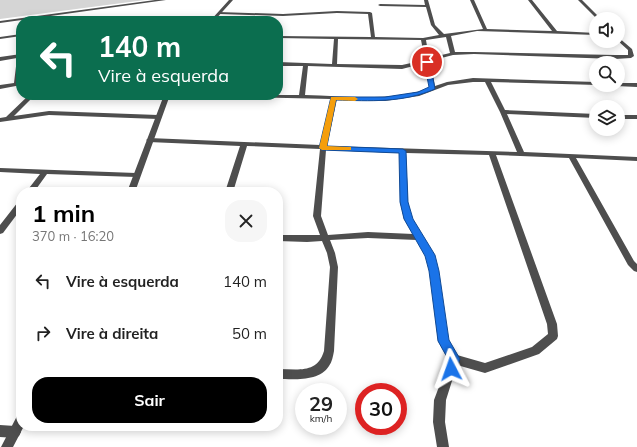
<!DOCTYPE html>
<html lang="pt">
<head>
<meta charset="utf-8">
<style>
	:root { --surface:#fff; --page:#f6f6f6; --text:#222; --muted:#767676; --accent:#000 }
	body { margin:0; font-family:Mulish,sans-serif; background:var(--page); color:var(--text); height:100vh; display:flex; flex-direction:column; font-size:15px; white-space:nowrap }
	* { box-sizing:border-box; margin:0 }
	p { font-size:13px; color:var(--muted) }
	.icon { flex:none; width:22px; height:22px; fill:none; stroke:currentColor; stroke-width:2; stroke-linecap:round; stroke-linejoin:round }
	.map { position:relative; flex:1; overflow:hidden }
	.drawer { position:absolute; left:16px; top:187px; width:267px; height:244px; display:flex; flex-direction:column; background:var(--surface); border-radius:16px; box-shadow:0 2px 10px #0003 }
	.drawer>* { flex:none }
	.hud { position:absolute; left:16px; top:16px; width:267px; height:84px; border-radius:16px; box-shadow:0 2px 10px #0003; background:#0b6e4f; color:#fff; overflow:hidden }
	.tools { position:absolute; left:589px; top:12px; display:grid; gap:8px }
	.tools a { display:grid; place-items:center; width:36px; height:36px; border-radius:50%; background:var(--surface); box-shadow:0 2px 10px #0003; font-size:20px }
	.speed { position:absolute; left:295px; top:383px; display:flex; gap:8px; font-size:20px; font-weight:700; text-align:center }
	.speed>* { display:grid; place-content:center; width:52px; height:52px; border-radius:50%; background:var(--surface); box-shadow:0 2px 10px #0003; line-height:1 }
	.speed small { font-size:10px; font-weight:400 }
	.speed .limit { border:6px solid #d22; background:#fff; color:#111 }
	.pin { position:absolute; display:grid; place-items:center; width:34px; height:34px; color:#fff; margin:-17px; border:2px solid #fff; border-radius:50%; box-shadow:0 1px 4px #0007 }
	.me { position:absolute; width:44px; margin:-22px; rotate:356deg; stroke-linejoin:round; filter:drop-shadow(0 0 3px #0008) }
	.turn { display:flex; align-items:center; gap:14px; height:84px; padding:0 16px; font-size:18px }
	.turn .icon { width:52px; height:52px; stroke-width:2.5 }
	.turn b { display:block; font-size:28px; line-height:34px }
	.round { display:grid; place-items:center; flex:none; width:42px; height:42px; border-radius:16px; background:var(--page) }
	.overview { display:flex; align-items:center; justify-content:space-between; height:68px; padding:0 16px }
	h1 { font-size:24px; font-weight:700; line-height:30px; color:var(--accent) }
	.action { display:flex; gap:8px; margin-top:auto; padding:8px 16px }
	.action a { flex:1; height:46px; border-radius:16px; background:var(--accent); color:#fff; font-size:16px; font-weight:700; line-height:46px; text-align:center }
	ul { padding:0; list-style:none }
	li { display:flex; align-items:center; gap:12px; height:52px; padding:0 16px }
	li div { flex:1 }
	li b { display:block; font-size:15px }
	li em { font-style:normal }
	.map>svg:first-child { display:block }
	.green { fill:#d5d5d5 }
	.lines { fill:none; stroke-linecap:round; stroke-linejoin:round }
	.minor { fill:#4e4e4e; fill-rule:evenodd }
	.tertiary { fill:#4e4e4e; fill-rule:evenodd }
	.route { fill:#1a73e8; stroke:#114b97 }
	.slow { fill:#f59e0b }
</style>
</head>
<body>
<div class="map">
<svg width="637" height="447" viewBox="0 0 637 447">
	<rect width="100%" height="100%" fill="#fff"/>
	<path class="green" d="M0 0H145L0 19Z"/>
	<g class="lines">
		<path class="minor" d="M155 0H166L0 23V21Z
			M424 0H428L435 25 444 34 483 29 470 0H474L487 29 552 31 528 0H532L557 31 596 33V35L477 31 451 36 455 52H474L615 55H628V50L618 41V37L632 49 634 56 631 58 615 59 474 54 453 55 430 61 435 86 447 82 473 78 596 82V85H598L491 82 505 110 596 114V118L507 114 524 152 637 157V161L576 158 634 261 637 264V272L634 271 628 265 569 158 496 155 557 324 558 336 557 339 539 354 485 373 457 365 446 400 445 422 449 447H437L433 422 434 400 449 360 438 341 430 271 426 255 417 240 368 238 330 240 335 253 338 267 334 351C333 356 332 362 329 366 319 382 294 379 278 379V369C298 369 317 374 324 351L330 267 327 253 322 241 307 242 278 241V235H320L313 216 320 149 247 146 233 192H225L240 146 149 142 146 140 149 138 320 145 331 99 246 97 243 95H299L303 66H278V62L332 64 334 39 278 38V36L371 37 368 14 337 13 283 16 220 14H218V12L283 14 337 11 370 12 372 13 375 37 423 38 439 35 431 25 426 7 380 6 378 5 380 4 425 5ZM446 37 450 53 429 58 426 40ZM338 39 421 40 425 60 402 65 337 64ZM425 63 430 88C391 102 346 96 305 95L308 66 402 69ZM473 82H485L500 112 517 152 327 146 337 99 385 101 419 96 448 85ZM326 150 400 153V202L404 219 413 234 368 232 328 235 321 216ZM406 153 489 155 547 324 548 334 532 347 485 363 457 355 448 340 438 271 434 255 412 219 408 202Z
			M578 0H582L601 19H597Z
			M127 20H130V21H125Z
			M21 34V36L0 39V37Z
			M21 54 20 82 21 81V85L0 89V85L14 83 17 58 0 61V57Z
			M618 83H637V87L616 86 615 85H618Z
			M29 95H35L14 116 49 111 158 115 161 117 158 119 49 115 0 122V118L6 117Z
			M618 115H637V119H618Z
			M0 168 136 173 140 175 136 177 47 174 34 192H26L40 174 0 172Z
			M21 201V209L3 233 0 234V225L18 202Z
			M0 425 15 426 19 428 21 432 19 436 15 438 0 437Z"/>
		<path class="tertiary" d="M229 0H233L214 21H210Z
			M164 95H170L135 192H127Z
			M21 414V426H24L13 447H1L17 416Z"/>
	</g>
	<path class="route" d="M427 60 430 62 435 89C403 103 370 101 336 100L327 146 403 149 406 151 408 202 413 219 435 255 439 271 449 340 460 359 455 373 451 375 447 373 445 369 448 359 438 341 429 271 425 256 404 219 400 202 399 153 322 150 319 148 331 97H385L418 92 429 87 424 62Z"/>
	<path class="slow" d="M331 97H355L358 99 355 101 336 100 327 146 348 147H351V150H322L319 148Z"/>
</svg>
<div class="tools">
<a><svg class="icon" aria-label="sound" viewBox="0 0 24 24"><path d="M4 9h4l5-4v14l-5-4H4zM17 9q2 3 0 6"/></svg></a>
<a><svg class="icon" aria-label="search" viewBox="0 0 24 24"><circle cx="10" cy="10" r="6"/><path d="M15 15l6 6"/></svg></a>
<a><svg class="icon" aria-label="layers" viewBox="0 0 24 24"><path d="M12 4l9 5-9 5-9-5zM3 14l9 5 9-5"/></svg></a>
</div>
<div class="speed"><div>29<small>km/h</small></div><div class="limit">30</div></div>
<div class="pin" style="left:427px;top:62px;background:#d93025"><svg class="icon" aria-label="arrive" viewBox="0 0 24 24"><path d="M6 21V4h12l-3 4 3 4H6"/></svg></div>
<svg class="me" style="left:451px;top:369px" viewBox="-20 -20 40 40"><path d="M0-17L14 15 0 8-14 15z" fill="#1a73e8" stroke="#fff" stroke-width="4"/></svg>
<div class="hud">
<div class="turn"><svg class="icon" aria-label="left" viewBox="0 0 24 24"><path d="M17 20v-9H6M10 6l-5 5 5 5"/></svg><div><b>140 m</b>Vire à esquerda</div></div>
</div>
<section class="drawer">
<div class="overview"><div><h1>1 min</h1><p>370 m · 16:20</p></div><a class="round"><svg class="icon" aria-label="close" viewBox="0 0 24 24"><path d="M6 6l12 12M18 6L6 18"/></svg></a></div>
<ul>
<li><svg class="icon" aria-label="left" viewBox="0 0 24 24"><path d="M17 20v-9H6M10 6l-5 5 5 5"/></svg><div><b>Vire à esquerda</b></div><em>140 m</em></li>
<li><svg class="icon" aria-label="right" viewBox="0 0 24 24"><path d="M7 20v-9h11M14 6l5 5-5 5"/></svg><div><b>Vire à direita</b></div><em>50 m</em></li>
</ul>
<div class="action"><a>Sair</a></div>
</section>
</div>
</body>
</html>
